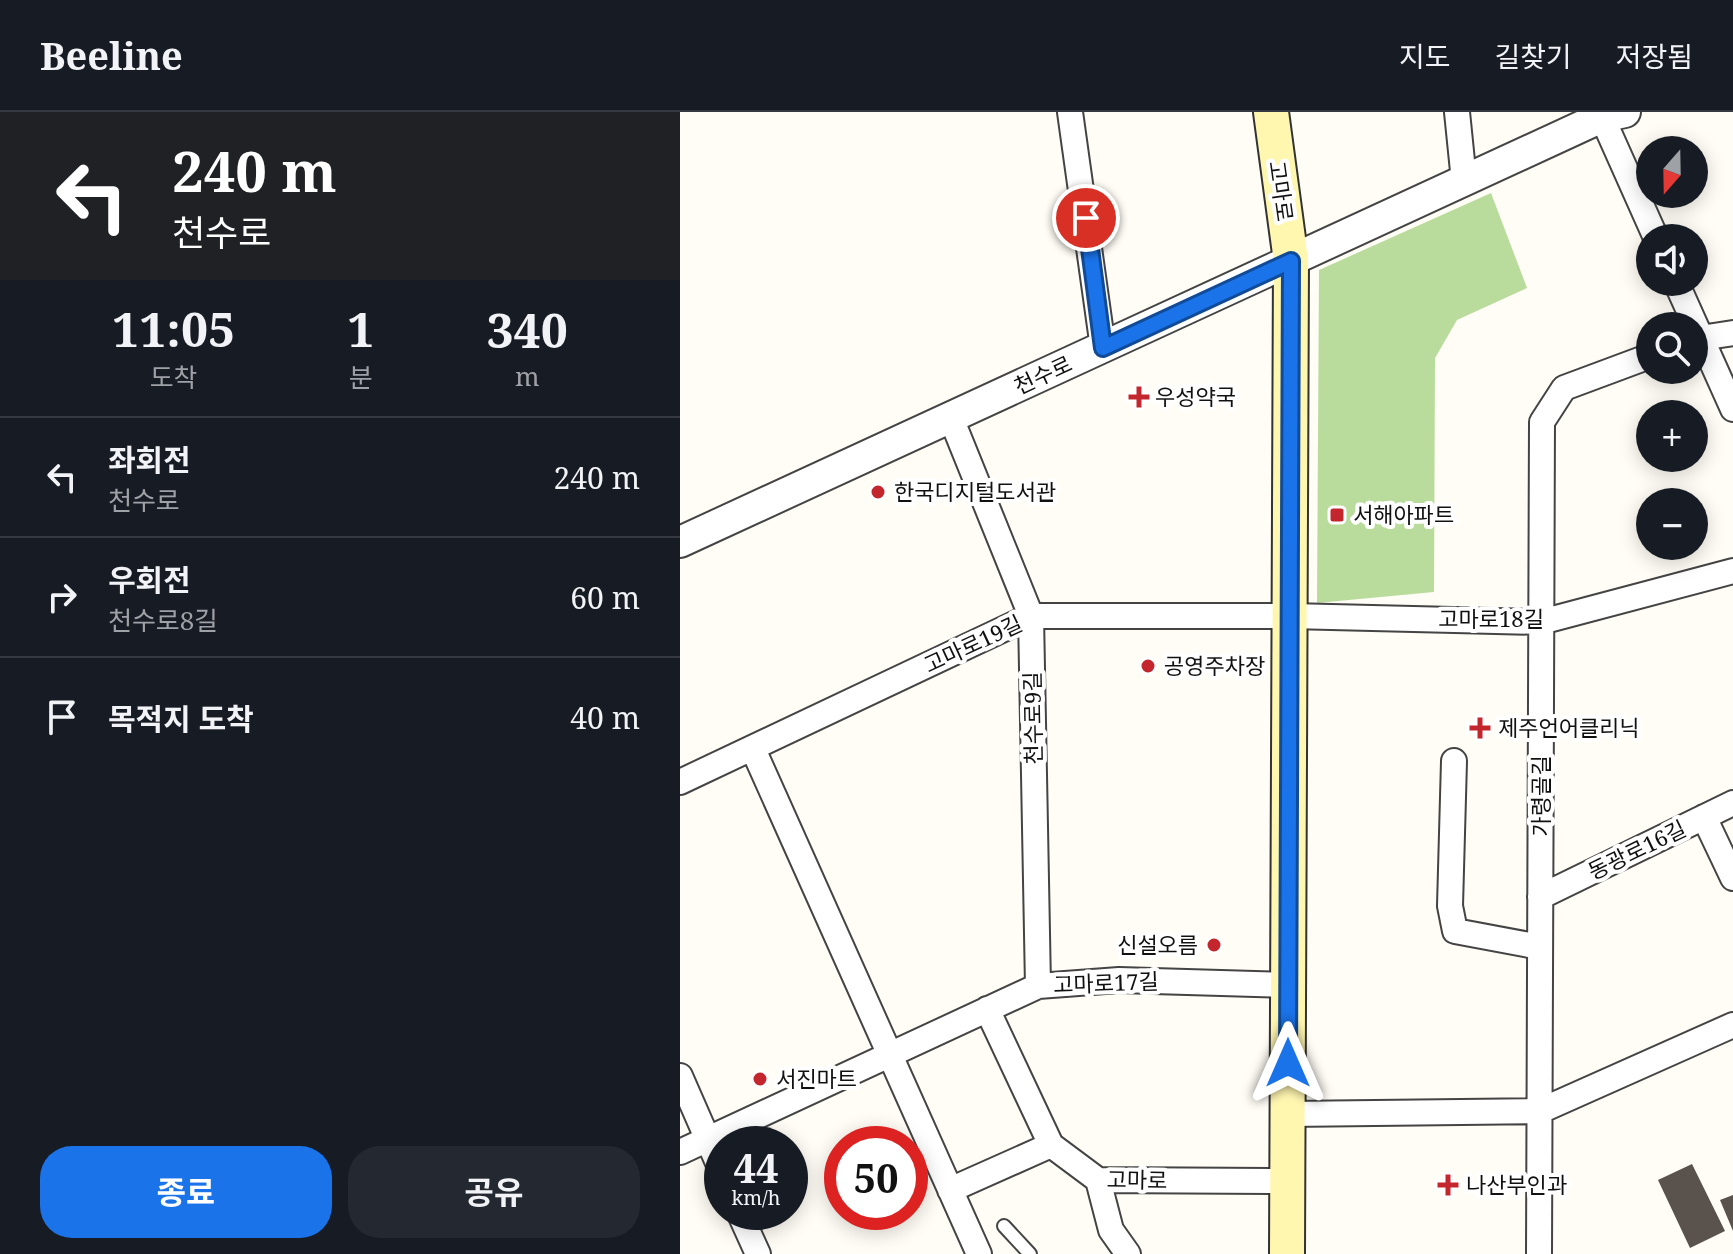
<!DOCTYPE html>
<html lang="ko">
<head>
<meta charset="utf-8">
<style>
	:root { --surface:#171b24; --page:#242831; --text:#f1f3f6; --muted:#9ea1a6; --line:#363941; --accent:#1a73e8 }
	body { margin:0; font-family:"Noto Serif","Noto Sans KR",serif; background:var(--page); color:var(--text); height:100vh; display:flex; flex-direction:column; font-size:30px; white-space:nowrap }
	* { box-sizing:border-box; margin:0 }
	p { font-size:26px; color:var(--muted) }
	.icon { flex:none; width:44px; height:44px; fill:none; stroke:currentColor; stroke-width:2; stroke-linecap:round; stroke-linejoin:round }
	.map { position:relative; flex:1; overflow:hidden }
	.side { display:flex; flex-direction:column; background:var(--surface); width:680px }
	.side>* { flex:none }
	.guide { background:#202124; color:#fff; overflow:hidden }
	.needle { width:52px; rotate:200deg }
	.fabs { position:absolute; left:956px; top:24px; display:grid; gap:16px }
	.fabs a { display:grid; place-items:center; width:72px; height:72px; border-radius:50%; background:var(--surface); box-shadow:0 4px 20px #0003; font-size:40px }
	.speed { position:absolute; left:24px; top:1014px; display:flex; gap:16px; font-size:40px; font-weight:700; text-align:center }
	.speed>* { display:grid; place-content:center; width:104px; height:104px; border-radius:50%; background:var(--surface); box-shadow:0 4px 20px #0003; line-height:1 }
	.speed small { font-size:20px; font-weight:400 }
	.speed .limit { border:12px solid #d22; background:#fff; color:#111 }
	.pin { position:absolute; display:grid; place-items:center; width:68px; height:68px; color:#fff; margin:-34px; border:4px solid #fff; border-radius:50%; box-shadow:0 2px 8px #0007 }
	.me { position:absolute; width:88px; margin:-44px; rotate:0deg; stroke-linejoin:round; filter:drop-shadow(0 0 6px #0008) }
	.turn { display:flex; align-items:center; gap:28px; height:168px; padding:0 40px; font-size:36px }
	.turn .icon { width:104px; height:104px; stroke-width:2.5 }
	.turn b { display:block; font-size:56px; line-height:68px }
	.eta { display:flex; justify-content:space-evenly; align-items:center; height:136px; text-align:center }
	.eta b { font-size:48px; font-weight:700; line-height:56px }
	.button { display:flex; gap:16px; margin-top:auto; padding:16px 40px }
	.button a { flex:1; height:92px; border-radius:32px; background:var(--accent); color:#fff; font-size:32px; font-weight:700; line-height:92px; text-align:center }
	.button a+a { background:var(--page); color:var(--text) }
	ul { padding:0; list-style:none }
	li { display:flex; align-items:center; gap:24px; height:120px; padding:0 40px; border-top:2px solid var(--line) }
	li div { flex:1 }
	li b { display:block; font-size:30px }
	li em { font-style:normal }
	header { display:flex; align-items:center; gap:48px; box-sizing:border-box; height:112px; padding:0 40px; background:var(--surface); border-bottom:2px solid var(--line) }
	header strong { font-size:38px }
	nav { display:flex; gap:44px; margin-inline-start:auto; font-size:28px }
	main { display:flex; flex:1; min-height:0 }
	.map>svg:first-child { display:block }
	.forest { fill:#b9dc9c }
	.building { fill:#5a524d }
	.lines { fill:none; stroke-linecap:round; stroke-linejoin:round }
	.service-casing { stroke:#444; stroke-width:16 }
	.minor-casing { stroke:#444; stroke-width:28 }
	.tertiary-casing { stroke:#444; stroke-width:34 }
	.secondary-casing { stroke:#333; stroke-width:38 }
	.service { stroke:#fff; stroke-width:12 }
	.minor { stroke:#fff; stroke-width:24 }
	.tertiary { stroke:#fff; stroke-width:30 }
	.secondary { stroke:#fff6b0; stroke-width:34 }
	.route-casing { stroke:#114b97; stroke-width:20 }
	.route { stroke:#1a73e8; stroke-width:14 }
	.poi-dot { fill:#c4262e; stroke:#fff; stroke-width:3 }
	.labels { text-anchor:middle; stroke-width:8; stroke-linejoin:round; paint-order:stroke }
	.street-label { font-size:22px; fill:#111; stroke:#fff }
	.poi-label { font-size:22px; fill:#111; stroke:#fff; text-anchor:start }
</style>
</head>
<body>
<header>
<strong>Beeline</strong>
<nav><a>지도</a><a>길찾기</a><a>저장됨</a></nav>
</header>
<main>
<section class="side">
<div class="guide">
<div class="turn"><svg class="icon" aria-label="left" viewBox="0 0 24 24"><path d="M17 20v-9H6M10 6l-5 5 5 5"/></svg><div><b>240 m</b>천수로</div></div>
</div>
<div class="eta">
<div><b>11:05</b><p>도착</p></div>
<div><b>1</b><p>분</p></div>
<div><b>340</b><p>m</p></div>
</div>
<ul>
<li><svg class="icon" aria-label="left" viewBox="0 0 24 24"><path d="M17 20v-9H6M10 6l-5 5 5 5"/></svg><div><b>좌회전</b><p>천수로</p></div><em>240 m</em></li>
<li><svg class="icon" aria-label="right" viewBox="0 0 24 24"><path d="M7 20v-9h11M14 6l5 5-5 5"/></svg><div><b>우회전</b><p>천수로8길</p></div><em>60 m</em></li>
<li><svg class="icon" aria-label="arrive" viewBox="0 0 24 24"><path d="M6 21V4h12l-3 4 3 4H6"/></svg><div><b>목적지 도착</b></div><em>40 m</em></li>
</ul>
<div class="button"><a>종료</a><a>공유</a></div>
</section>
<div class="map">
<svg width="1053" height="1142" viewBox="0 0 1053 1142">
	<rect width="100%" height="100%" fill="#fffdf5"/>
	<path class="forest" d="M811 81 847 176 777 208 755 246 754 480 637 491 639 158Z"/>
	<path class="building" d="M1012 1052 1045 1119 1010 1136 978 1068Z
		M1053 1083V1119L1040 1088Z"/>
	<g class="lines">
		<g class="service-casing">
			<path id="service" d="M324 1114 350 1142"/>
		</g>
		<g class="minor-casing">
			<path id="minor" d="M390 0 423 236
				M777 0 784 69
				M922 5 976 126
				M996 170 1053 297
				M1014 227 1053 221
				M271 306 351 504 358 874
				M73 637 299 1142
				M774 649 770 794 775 819 860 835
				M0 670 351 504H610L861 510 1053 459
				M1024 705 1053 766
				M860 785 1053 691
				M307 897 371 1033 418 1068 608 1069
				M0 964 42 1060
				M608 1002 860 999 1053 913
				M0 1040 358 874 439 868 608 873
				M418 1068 431 1118 448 1142
				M270 1078 371 1033
				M59 1100 78 1142
				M859 1142 862 310 884 276 970 244"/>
		</g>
		<g class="tertiary-casing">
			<path id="tertiary" d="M0 430 922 5 945 0"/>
		</g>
		<g class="secondary-casing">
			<path id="secondary" d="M591 0 611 149 607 1142"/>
		</g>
		<use href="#service" class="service"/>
		<use href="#minor" class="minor"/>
		<use href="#tertiary" class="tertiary"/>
		<use href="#secondary" class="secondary"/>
	</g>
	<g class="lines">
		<g class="route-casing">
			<path id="route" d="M406 106 423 236 611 149 608 951"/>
		</g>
		<use href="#route" class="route"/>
	</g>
	<g class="poi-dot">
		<path d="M455 273h8v8h8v8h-8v8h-8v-8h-8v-8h8z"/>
		<circle cx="198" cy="380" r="8"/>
		<rect x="649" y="395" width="16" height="16" rx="4"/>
		<circle cx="468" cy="554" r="8"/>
		<path d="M796 604h8v8h8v8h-8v8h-8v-8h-8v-8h8z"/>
		<circle cx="534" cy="833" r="8"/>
		<circle cx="80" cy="967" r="8"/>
		<path d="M764 1061h8v8h8v8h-8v8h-8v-8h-8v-8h8z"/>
	</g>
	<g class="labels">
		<g class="street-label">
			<text transform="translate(601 79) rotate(82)" y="8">고마로</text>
			<text transform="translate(363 263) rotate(-25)" y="8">천수로</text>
			<text x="811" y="515">고마로18길</text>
			<text transform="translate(293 532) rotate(-25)" y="8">고마로19길</text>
			<text transform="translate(353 606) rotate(-91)" y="8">천수로9길</text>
			<text transform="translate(861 684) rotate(-90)" y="8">가령골길</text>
			<text transform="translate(957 738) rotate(-26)" y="8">동광로16길</text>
			<text transform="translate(426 871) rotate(-2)" y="8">고마로17길</text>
			<text transform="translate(457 1068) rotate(1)" y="8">고마로</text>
		</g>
		<g class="poi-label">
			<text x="475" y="293">우성약국</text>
			<text x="214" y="388">한국디지털도서관</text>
			<text x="673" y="411">서해아파트</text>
			<text x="484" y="562">공영주차장</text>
			<text x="818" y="624">제주언어클리닉</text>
			<text x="518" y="841" text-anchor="end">신설오름</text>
			<text x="96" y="975">서진마트</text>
			<text x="786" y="1081">나산부인과</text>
		</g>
	</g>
</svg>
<div class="fabs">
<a><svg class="needle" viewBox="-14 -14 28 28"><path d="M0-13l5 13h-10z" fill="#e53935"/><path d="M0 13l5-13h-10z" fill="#9ea1a6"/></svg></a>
<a><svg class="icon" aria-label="sound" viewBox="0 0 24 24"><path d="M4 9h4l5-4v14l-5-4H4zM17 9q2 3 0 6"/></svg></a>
<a><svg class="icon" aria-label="search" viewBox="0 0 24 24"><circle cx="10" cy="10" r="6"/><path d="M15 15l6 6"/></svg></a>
<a>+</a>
<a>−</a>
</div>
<div class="speed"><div>44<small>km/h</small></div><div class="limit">50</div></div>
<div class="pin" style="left:406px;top:106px;background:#d93025"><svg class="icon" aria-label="arrive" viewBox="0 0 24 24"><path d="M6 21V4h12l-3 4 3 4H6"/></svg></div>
<svg class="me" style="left:608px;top:951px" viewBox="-20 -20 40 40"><path d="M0-17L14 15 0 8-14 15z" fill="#1a73e8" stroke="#fff" stroke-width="4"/></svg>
</div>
</main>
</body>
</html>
